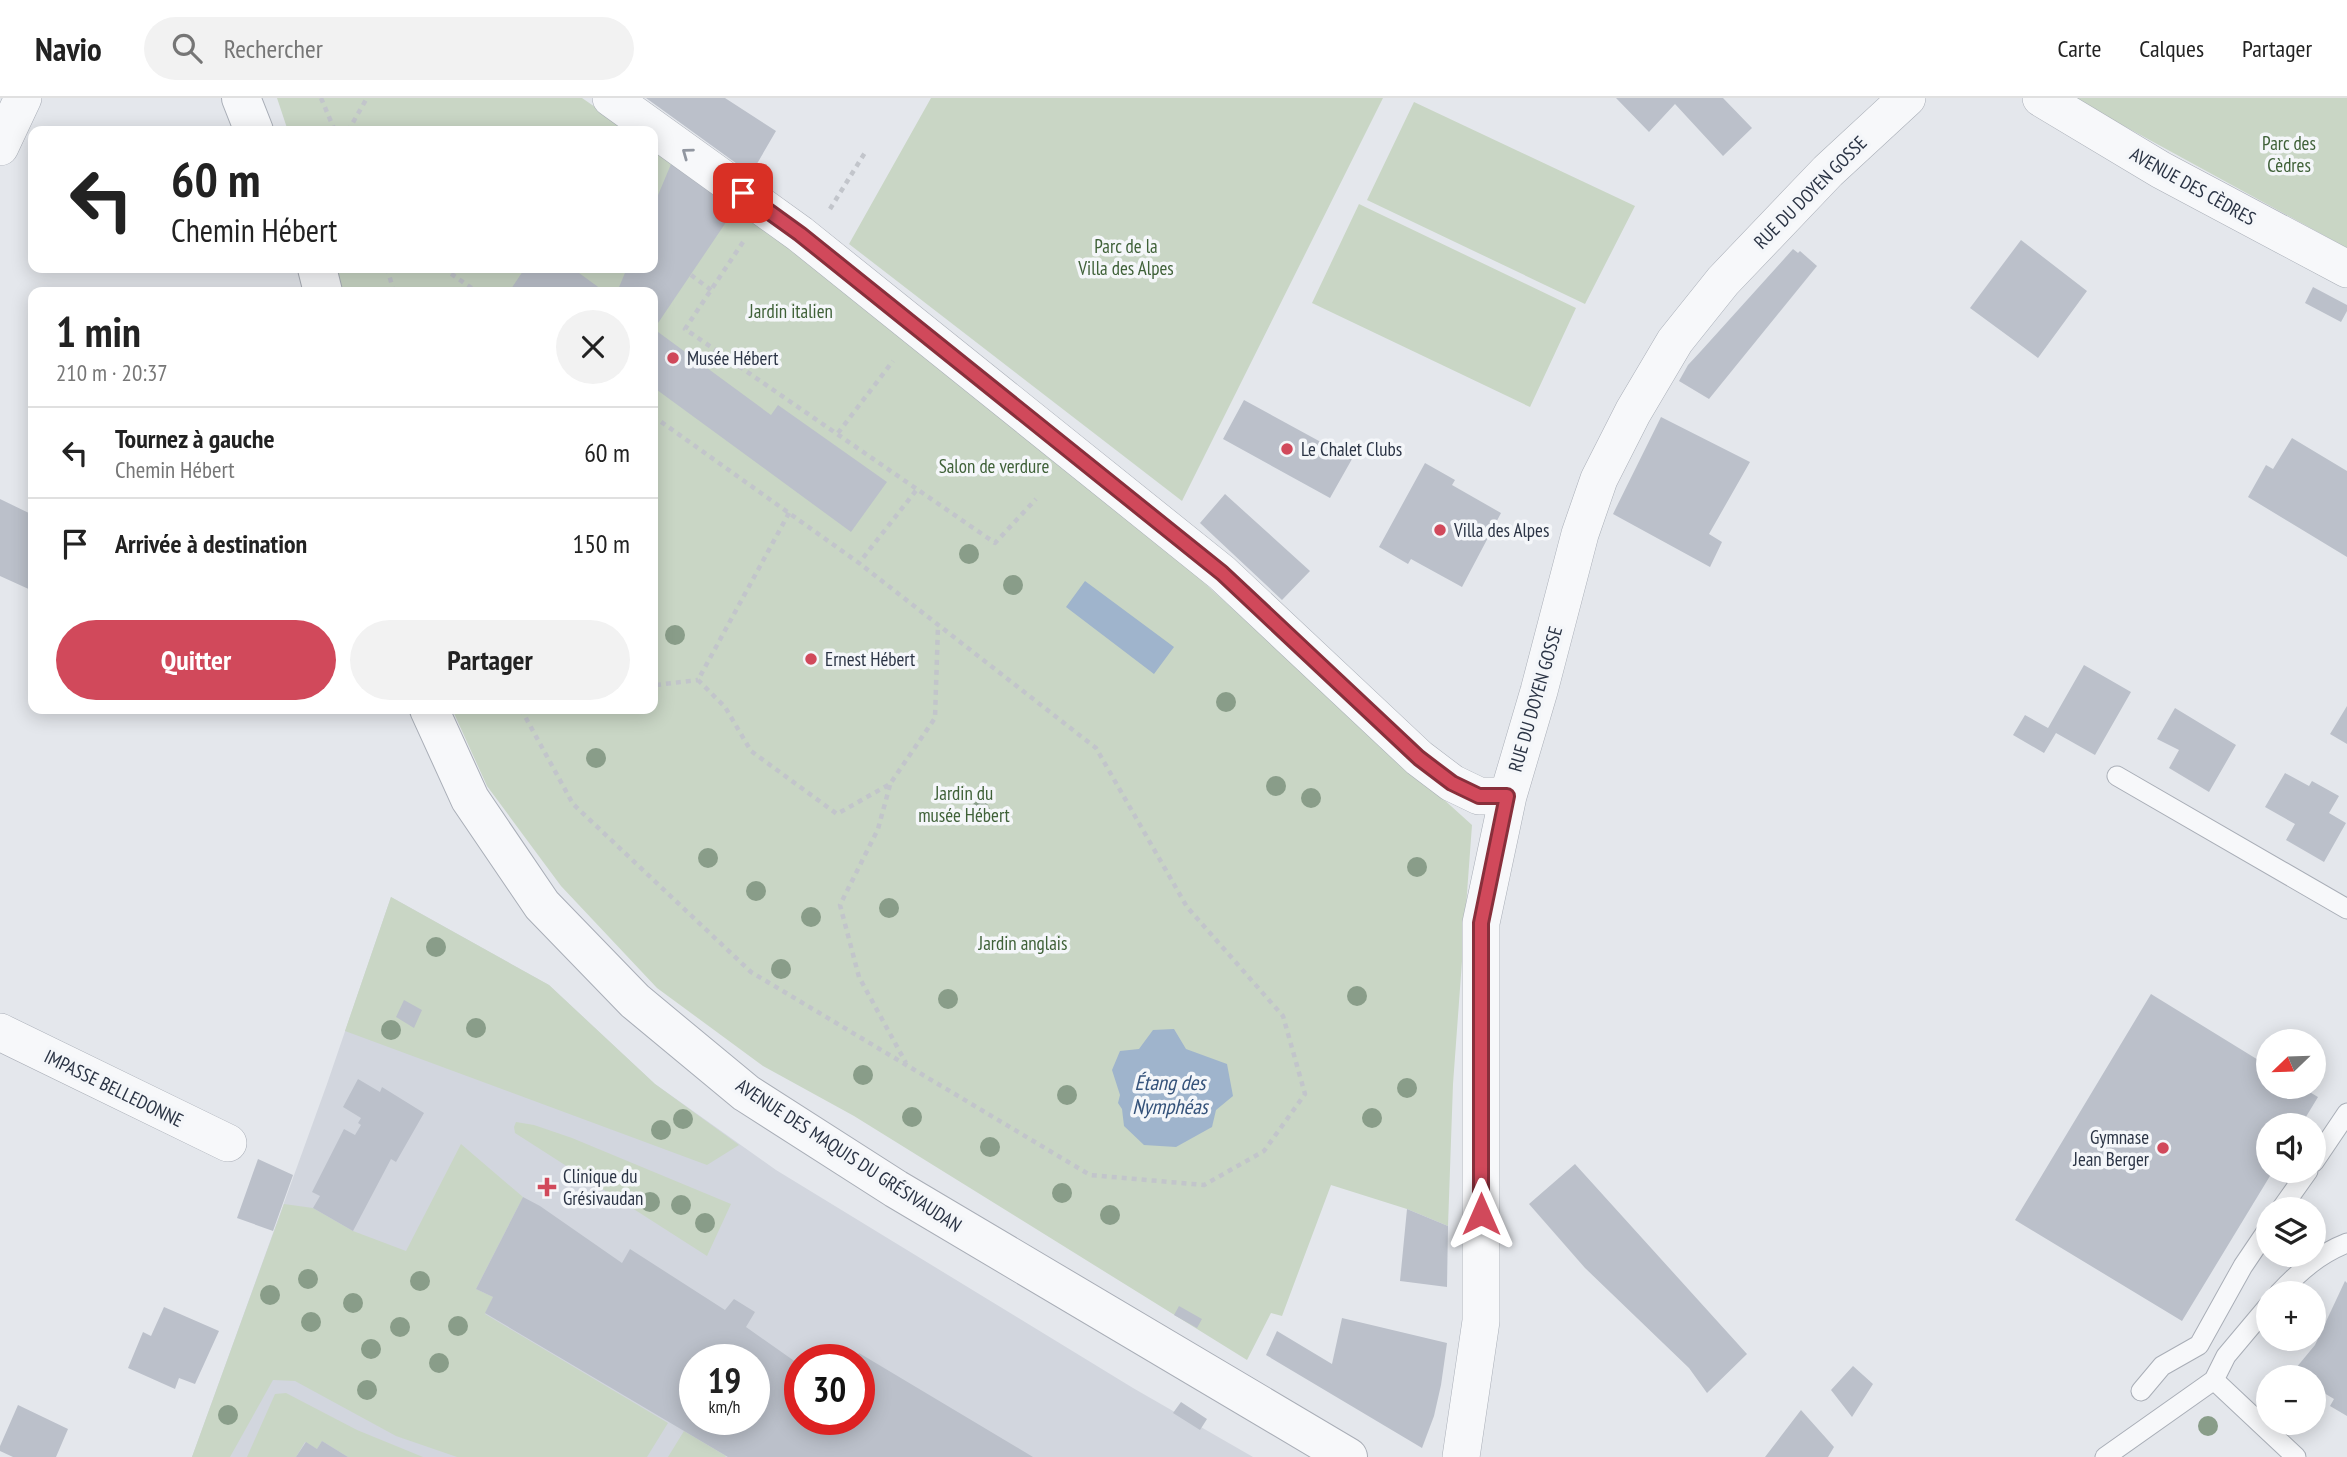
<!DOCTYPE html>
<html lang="fr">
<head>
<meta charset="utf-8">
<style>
	:root { --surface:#fff; --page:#f2f2f2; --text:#222; --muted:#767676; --line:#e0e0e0; --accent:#d1495b }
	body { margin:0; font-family:"PT Sans Narrow",sans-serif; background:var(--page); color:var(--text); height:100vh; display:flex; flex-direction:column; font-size:26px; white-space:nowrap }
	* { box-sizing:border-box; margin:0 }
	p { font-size:23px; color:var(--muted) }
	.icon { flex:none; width:38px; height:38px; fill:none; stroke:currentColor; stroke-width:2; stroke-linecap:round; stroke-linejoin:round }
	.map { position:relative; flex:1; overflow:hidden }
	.drawer { position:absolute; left:28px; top:189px; width:630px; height:427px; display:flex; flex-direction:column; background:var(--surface); border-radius:14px; box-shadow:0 4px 18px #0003 }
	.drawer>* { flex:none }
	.banner { position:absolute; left:28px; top:28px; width:630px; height:147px; border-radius:14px; box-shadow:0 4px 18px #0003; background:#fff; color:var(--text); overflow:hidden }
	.needle { width:46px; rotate:247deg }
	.tools { position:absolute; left:2256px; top:931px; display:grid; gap:14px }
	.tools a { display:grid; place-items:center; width:70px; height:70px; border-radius:50%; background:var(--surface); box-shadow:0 4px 18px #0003; font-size:35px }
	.speed { position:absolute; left:679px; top:1246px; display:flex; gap:14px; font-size:35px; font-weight:700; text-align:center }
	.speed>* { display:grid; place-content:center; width:91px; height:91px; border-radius:50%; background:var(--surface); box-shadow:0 4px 18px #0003; line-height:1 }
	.speed small { font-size:18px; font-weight:400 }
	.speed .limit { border:10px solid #d22; background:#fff; color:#111 }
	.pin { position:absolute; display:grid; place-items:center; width:60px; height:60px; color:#fff; margin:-30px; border-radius:14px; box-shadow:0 4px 10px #0006 }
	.me { position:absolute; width:77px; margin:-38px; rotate:0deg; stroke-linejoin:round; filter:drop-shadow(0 0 5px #0008) }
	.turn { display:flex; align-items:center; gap:24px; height:147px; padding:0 28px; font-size:32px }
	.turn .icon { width:91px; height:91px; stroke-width:2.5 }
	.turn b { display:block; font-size:49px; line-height:60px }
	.round { display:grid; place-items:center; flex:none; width:74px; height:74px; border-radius:37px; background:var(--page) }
	.summary { display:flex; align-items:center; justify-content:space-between; height:119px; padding:0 28px }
	h1 { font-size:42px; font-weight:600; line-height:52px }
	.primary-button { display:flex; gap:14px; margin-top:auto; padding:14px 28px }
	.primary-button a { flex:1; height:80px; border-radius:42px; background:var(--accent); color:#fff; font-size:28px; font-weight:600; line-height:80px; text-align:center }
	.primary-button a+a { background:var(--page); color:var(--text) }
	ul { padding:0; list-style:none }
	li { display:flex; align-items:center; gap:21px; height:91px; padding:0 28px; border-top:2px solid var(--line) }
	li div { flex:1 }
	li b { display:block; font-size:26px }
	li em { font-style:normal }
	header { display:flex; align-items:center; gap:42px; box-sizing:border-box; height:98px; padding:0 35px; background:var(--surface); border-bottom:2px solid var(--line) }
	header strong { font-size:33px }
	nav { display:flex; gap:38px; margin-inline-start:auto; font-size:24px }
	.search { width:490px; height:63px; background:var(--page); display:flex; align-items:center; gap:18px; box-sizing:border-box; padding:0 24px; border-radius:38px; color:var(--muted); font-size:26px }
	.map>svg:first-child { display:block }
	.built { fill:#d2d6de; fill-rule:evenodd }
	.green { fill:#c9d6c5 }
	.water { fill:#9fb4cc }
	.building { fill:#bbc0ca; fill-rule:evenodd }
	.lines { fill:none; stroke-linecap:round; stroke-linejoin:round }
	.service-casing { stroke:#a9aeb7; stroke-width:21 }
	.minor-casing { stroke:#a9aeb7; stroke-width:38 }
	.tertiary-casing { stroke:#a9aeb7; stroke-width:40 }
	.path { stroke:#c2c5cb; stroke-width:4.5; stroke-dasharray:5 5; stroke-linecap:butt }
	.service { stroke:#f7f8fa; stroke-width:19 }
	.minor { stroke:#f7f8fa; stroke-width:37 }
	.tertiary { stroke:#f7f8fa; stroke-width:38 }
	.tree { fill:#899d89 }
	.oneway { stroke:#9196a0 }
	.route-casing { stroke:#882f3b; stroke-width:18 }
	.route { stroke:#d1495b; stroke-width:12 }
	.poi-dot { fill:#d1495b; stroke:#f4f6f9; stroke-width:2.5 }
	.labels { text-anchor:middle; stroke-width:7; stroke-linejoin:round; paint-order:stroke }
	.park-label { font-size:19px; fill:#3f6138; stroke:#f4f6f9 }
	.street-label { font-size:19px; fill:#2b3445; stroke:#f4f6f9 }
	.poi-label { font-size:19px; fill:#2b3445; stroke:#f4f6f9; text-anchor:start }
	.water-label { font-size:21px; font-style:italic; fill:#34527a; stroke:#f4f6f9 }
</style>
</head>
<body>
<header>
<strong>Navio</strong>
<div class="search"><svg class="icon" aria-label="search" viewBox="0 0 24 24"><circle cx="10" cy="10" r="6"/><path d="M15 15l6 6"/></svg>Rechercher</div>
<nav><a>Carte</a><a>Calques</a><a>Partager</a></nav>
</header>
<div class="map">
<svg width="2347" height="1359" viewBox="0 0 2347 1359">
	<rect width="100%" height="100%" fill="#e4e7ec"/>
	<path class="built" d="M391 799 549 887 655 986 776 1072 1133 1290 1253 1359H192L327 986ZM695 1262H754V1321H695ZM800 1262H859V1321H800Z"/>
	<path class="green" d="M277 0H582L630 33H288Z
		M931 0H1383L1182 403 849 146Z
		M2073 0H2347V150Z
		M1414 4 1635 108 1585 206 1367 102Z
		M653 49 749 115 1097 388 1472 727 1453 986 1448 1128 1407 1111 1331 1087 1282 1218 1271 1215 1247 1262 854 1018 763 968 657 890 561 788 487 688 452 611H653V194H338L330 170H653Z
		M1359 106 1576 210 1530 309 1312 205Z
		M391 799 549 887 655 986 739 1047 707 1067 345 933Z
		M516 1024 534 1027 572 1040 731 1106 707 1158 515 1035 514 1029Z
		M461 1046 523 1099 476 1191 493 1199 485 1216 668 1325 647 1359H457L396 1338 295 1283 273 1282 230 1359H192L284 1106 313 1110 353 1133 406 1153Z
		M286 1295 357 1332 423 1359H348L322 1343 317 1351 305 1344 296 1359H247L275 1296Z
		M684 1333 726 1358 725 1359H668Z"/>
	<path class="water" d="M1085 483 1174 549 1154 576 1066 509Z
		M1174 931 1186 951 1227 966 1233 998 1216 1012 1212 1029 1176 1049 1144 1047 1124 1028 1122 1011 1118 1005 1120 997 1112 972 1120 953 1139 951 1153 932Z"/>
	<path class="building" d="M646 0H725L776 33 751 76Z
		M1616 0H1723L1752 30 1723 58 1675 6 1649 34Z
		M674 59 737 108 654 231 771 317 778 307 887 384 851 434 653 289V194H617L627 170H653V109Z
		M2021 142 2087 193 2038 260 1970 210Z
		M1793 151 1798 155 1800 153 1817 168 1709 301 1679 283 1688 267 1701 253Z
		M525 170H577L575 172 605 194H516L511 191Z
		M2313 189 2347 207V213L2341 224 2305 205Z
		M1244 302 1352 361 1330 400 1223 341Z
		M1661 319 1750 364 1709 436 1722 444 1710 469 1613 416Z
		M2292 340 2347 373V459L2248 399 2266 367 2273 371Z
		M1425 365 1455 382 1452 387 1501 415 1462 489 1411 461 1408 466 1379 449Z
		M1225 396 1310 473 1282 502 1200 425Z
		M0 401 33 417V493L0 478Z
		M2084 567 2131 594 2095 657 2056 635 2044 655 2013 637 2025 617 2048 630Z
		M2347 608V646L2330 636Z
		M2175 610 2236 647 2209 694 2169 670 2179 652 2157 641Z
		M2285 675 2309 688 2312 683 2339 698 2329 715 2346 725 2324 764 2286 742 2295 726 2265 709Z
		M2151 896 2268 968V989H2301L2318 999 2301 1027H2268V1073H2273L2182 1223 2015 1122Z
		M404 902 422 912 414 930 396 919Z
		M358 981 380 994 382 989 424 1015 396 1064 391 1061 353 1133 313 1110 320 1098 312 1094 344 1031 355 1037 361 1027 358 1025 361 1020 343 1009Z
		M258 1061 293 1077 273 1133 237 1120Z
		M1575 1066 1747 1256 1707 1295 1689 1270 1585 1170 1529 1106Z
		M523 1099 540 1108 622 1165 630 1151 725 1212 734 1201 755 1214 746 1229 800 1267V1321H859V1262H855L859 1255 1033 1359H728L485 1215 493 1199 476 1191ZM695 1262H754V1321H695Z
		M1407 1111 1448 1128 1447 1189 1400 1183Z
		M2345 1183 2347 1185V1318L2330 1308 2334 1301 2314 1289V1279H2297L2291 1276 2315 1247Z
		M1179 1208 1202 1221 1197 1230 1174 1217Z
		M164 1209 219 1233 195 1286 179 1280 175 1291 128 1270 143 1234 151 1238Z
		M1342 1220 1447 1245 1441 1287 1434 1318 1422 1350 1266 1257 1277 1233 1332 1266Z
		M1853 1268 1873 1286 1852 1319 1831 1292Z
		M1181 1304 1207 1321 1200 1332 1173 1315Z
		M18 1307 68 1331 56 1359H13L0 1353V1348Z
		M1801 1312 1834 1349 1828 1359H1765Z
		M322 1343 348 1359H296L306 1344 317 1351Z"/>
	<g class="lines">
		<g class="service-casing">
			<path id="service" d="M2117 678 2347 811
				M2314 1064 2347 1015
				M2281 1111 2308 1073
				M2279 1195C2300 1173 2319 1156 2347 1145
				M2214 1282 2296 1359
				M2141 1293 2162 1268 2199 1247 2243 1168 2268 1131
				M2105 1359 2214 1282 2226 1258 2268 1208"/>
		</g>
		<g class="minor-casing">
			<path id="minor" d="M611 0 800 136 1222 475 1419 660 1452 685 1479 698H1508
				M2041 0 2161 72 2347 171
				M0 49 23 0
				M0 934 228 1045
				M1461 1359 1481 1223V825L1508 698 1539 593 1580 436 1599 381 1633 314 1675 243 1723 183 1828 73 1907 0"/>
		</g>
		<g class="tertiary-casing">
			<path id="tertiary" d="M241 0 254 33
				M317 170 323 194
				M429 611 470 701 542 807 635 903 746 995 896 1091 1348 1359"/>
		</g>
		<path class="path" d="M321 0 335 33
			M348 33 367 0
			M830 111 866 53
			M743 144 685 231 995 445 1036 401
			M387 170 394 194
			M443 170 477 194
			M691 177 711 192
			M653 318 859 465 918 390
			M838 335 893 263
			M789 415 698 582 725 609 751 653 837 716 890 686 935 620 938 528
			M656 587 698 582
			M521 611 573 706 751 874 1090 1077 1204 1087 1264 1053 1305 996 1283 918 1187 809 1096 650 859 465
			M890 687 878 731 840 807 859 879 906 965"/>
		<use href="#service" class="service"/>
		<use href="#minor" class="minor"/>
		<use href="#tertiary" class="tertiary"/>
	</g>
	<g class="tree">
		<circle cx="969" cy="456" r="10"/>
		<circle cx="1013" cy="487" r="10"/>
		<circle cx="675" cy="537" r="10"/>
		<circle cx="1226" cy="604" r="10"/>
		<circle cx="596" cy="660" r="10"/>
		<circle cx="1276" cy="688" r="10"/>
		<circle cx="1311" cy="700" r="10"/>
		<circle cx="980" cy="713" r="10"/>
		<circle cx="708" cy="760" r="10"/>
		<circle cx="1417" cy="769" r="10"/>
		<circle cx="756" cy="793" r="10"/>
		<circle cx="889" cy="810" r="10"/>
		<circle cx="811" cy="819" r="10"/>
		<circle cx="436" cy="849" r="10"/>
		<circle cx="781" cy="871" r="10"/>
		<circle cx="1357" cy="898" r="10"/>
		<circle cx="948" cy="901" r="10"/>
		<circle cx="476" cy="930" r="10"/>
		<circle cx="391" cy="932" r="10"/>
		<circle cx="863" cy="977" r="10"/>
		<circle cx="1407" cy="990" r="10"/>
		<circle cx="1067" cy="997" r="10"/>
		<circle cx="912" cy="1019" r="10"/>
		<circle cx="1372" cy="1020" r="10"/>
		<circle cx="683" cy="1021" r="10"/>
		<circle cx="661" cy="1032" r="10"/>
		<circle cx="990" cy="1049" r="10"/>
		<circle cx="1062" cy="1095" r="10"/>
		<circle cx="650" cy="1104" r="10"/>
		<circle cx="681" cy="1107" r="10"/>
		<circle cx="1110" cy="1117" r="10"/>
		<circle cx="705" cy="1125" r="10"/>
		<circle cx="308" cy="1181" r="10"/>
		<circle cx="420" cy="1183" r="10"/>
		<circle cx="270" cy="1197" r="10"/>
		<circle cx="353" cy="1205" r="10"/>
		<circle cx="311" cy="1224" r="10"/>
		<circle cx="458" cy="1228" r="10"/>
		<circle cx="400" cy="1229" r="10"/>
		<circle cx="371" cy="1251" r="10"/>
		<circle cx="439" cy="1265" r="10"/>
		<circle cx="367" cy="1292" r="10"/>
		<circle cx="228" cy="1317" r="10"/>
		<circle cx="2208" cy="1328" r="10"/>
	</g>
	<defs><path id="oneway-chevron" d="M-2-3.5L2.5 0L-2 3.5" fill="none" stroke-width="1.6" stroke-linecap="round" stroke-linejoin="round" transform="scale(1.75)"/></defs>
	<use class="oneway" href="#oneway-chevron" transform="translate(687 55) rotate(-144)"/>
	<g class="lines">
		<g class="route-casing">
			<path id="route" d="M743 95 800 136 1222 475 1419 660 1452 685 1479 698H1507L1481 825V1116"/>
		</g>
		<use href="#route" class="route"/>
	</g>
	<g class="poi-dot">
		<circle cx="673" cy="260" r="7"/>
		<circle cx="1287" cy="351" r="7"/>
		<circle cx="1440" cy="432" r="7"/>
		<circle cx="811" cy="561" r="7"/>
		<circle cx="2163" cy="1050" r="7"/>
		<path d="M543.5 1078.5h7v7h7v7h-7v7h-7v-7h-7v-7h7z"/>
	</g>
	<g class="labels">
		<g class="park-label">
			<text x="2289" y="52">Parc des<tspan x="2289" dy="22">Cèdres</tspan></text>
			<text x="1126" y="155">Parc de la<tspan x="1126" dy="22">Villa des Alpes</tspan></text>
			<text x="791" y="220">Jardin italien</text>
			<text x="994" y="375">Salon de verdure</text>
			<text x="964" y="702">Jardin du<tspan x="964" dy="22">musée Hébert</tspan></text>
			<text x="1023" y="852">Jardin anglais</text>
		</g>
		<g class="street-label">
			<text transform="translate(2193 88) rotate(29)" y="7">AVENUE DES CÈDRES</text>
			<text transform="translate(1810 94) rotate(-45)" y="7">RUE DU DOYEN GOSSE</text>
			<text transform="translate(1535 601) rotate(-74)" y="7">RUE DU DOYEN GOSSE</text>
			<text transform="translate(114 990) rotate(26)" y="7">IMPASSE BELLEDONNE</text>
			<text transform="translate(849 1057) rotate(33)" y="7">AVENUE DES MAQUIS DU GRÉSIVAUDAN</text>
		</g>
		<g class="poi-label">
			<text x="687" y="267">Musée Hébert</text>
			<text x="1301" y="358">Le Chalet Clubs</text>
			<text x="1454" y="439">Villa des Alpes</text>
			<text x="825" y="568">Ernest Hébert</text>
			<text x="2149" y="1046" text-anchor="end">Gymnase<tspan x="2149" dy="22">Jean Berger</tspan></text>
			<text x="563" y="1085">Clinique du<tspan x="563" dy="22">Grésivaudan</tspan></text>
		</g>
		<g class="water-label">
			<text x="1170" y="992">Étang des<tspan x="1170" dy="24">Nymphéas</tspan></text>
		</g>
	</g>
</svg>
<div class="tools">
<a><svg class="needle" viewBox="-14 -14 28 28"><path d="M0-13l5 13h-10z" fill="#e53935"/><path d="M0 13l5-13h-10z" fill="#767676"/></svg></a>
<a><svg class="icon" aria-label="sound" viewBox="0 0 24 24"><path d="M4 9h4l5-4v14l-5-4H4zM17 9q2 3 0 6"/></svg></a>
<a><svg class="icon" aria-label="layers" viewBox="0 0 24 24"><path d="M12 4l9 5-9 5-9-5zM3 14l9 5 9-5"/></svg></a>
<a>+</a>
<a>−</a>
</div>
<div class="speed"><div>19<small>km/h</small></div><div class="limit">30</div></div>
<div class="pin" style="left:743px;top:95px;background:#d93025"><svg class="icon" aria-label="arrive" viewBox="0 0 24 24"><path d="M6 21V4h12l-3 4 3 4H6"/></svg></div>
<svg class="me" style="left:1481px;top:1116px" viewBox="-20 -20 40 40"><path d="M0-17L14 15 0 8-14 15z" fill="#d1495b" stroke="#fff" stroke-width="4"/></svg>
<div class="banner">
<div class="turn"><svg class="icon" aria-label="left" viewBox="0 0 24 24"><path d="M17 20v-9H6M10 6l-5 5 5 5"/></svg><div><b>60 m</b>Chemin Hébert</div></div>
</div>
<section class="drawer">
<div class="summary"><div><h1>1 min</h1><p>210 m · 20:37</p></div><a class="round"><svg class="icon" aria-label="close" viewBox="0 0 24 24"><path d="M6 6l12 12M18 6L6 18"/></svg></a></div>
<ul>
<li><svg class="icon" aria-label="left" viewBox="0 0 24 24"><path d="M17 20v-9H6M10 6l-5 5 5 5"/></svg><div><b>Tournez à gauche</b><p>Chemin Hébert</p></div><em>60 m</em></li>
<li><svg class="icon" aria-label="arrive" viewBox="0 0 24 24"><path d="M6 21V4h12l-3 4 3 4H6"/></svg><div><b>Arrivée à destination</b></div><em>150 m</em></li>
</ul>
<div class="primary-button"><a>Quitter</a><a>Partager</a></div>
</section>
</div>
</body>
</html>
